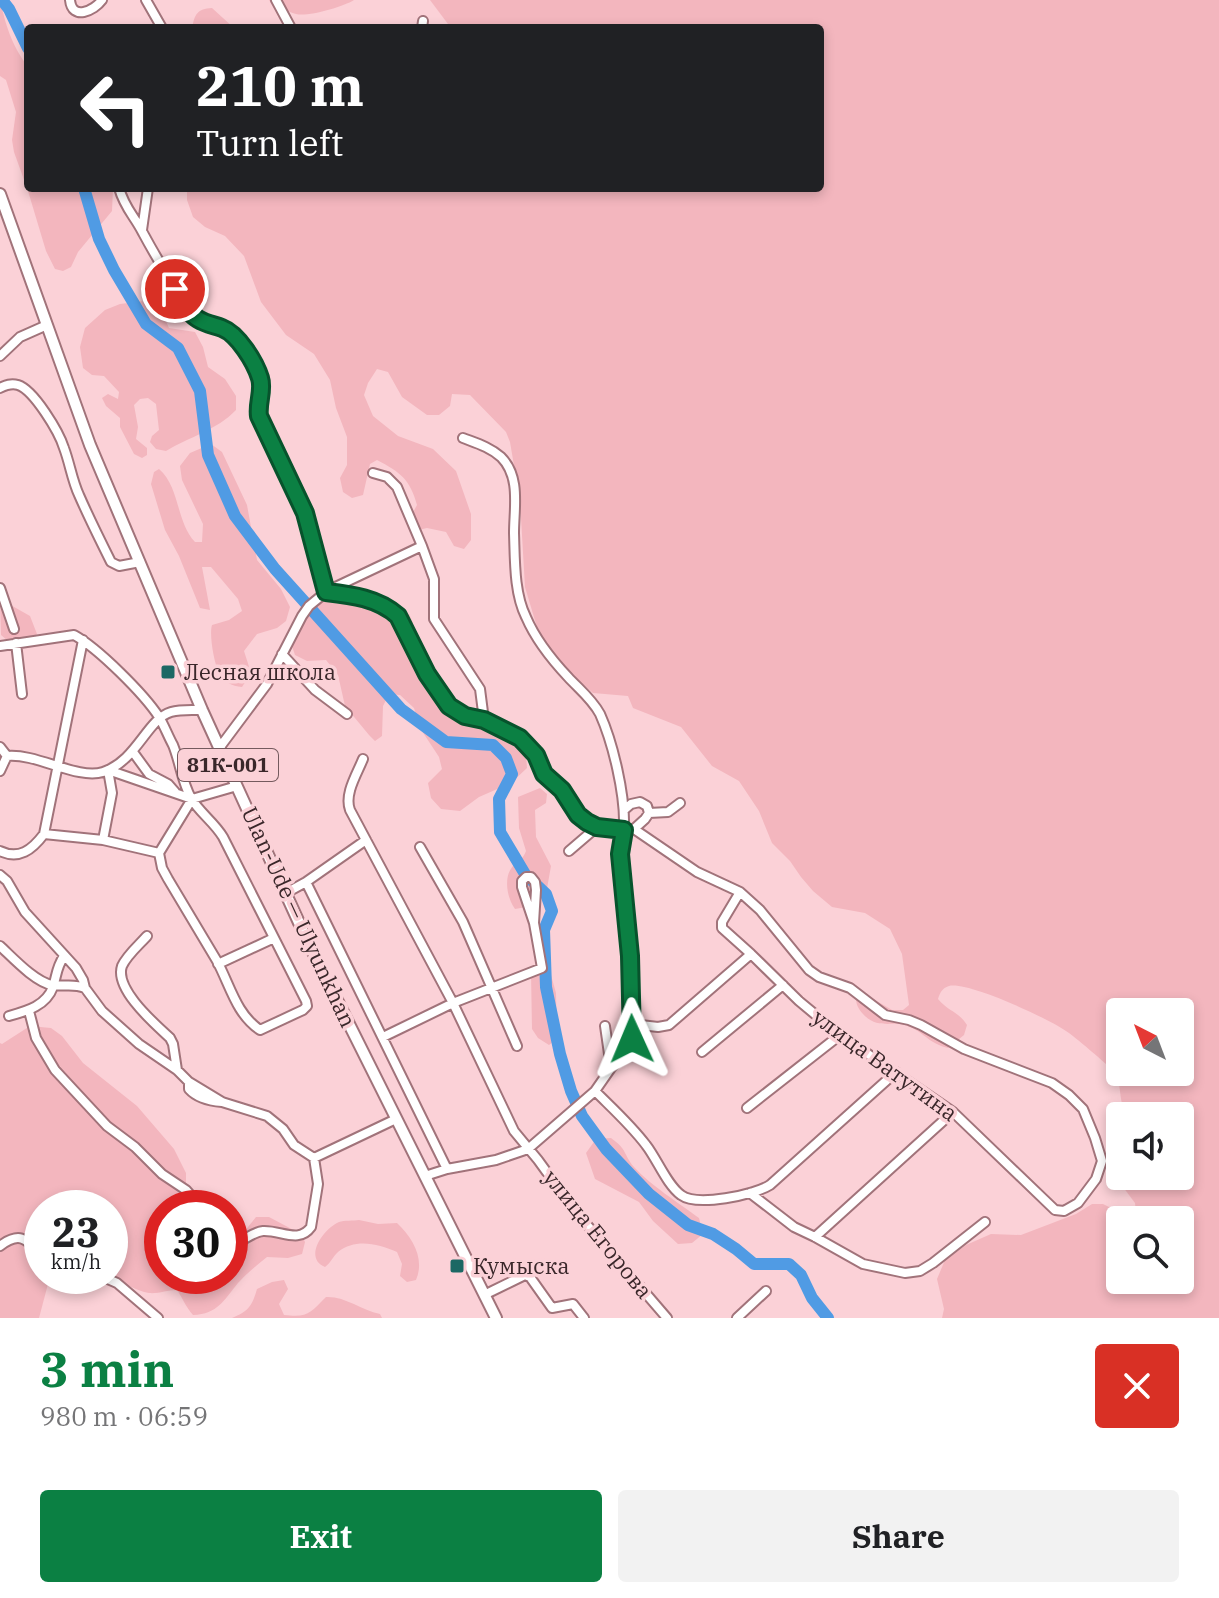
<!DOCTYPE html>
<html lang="en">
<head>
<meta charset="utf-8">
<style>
	:root { --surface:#fff; --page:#f2f2f2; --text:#202124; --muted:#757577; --accent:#0b8043 }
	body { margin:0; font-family:"IBM Plex Serif",serif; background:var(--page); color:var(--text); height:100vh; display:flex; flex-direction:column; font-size:30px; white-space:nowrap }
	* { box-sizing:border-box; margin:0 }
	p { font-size:26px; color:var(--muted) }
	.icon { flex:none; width:44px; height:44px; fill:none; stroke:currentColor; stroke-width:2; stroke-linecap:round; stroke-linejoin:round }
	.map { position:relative; height:1318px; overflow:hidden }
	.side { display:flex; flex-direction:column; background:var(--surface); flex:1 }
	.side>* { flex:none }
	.top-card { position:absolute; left:24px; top:24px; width:800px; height:168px; border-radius:8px; box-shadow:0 4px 12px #0003; background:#202124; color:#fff; overflow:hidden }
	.needle { width:52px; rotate:318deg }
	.buttons { position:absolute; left:1106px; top:998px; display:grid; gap:16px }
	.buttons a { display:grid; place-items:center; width:88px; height:88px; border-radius:8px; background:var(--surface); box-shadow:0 4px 12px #0003; font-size:40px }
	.speed { position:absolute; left:24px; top:1190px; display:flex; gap:16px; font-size:40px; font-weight:700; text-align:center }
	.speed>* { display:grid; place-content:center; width:104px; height:104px; border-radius:50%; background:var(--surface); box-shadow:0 4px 12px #0003; line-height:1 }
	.speed small { font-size:20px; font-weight:400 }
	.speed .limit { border:12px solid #d22; background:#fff; color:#111 }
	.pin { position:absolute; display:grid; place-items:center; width:68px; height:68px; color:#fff; margin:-34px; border:4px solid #fff; border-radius:50%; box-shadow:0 2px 8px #0007 }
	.me { position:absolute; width:88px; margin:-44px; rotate:359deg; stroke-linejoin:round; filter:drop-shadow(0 0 6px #0008) }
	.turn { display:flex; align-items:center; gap:28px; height:168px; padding:0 40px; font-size:36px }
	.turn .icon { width:104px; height:104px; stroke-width:2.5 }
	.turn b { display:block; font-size:56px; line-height:68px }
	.round { display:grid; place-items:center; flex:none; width:84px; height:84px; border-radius:8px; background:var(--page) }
	.headline { display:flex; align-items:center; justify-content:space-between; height:136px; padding:0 40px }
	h1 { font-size:48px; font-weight:700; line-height:60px; color:var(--accent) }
	.action { display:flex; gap:16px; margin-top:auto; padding:16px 40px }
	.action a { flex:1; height:92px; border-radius:8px; background:var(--accent); color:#fff; font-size:32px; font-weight:700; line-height:92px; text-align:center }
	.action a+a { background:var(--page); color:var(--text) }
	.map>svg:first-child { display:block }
	.green { fill:#f3b6be; fill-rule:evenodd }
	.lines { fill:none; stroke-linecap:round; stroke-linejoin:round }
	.river { stroke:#509be4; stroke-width:12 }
	.minor-casing { stroke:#a1737a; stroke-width:12 }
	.major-casing { stroke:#a1737a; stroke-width:14 }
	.minor { stroke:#fff; stroke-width:8 }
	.major { stroke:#fff; stroke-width:10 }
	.route-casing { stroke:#07532c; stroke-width:20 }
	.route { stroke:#0b8043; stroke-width:14 }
	.poi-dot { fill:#1c6864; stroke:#fbd1d7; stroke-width:3 }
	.labels { text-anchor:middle; stroke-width:7; stroke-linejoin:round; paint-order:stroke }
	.shield { fill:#fbd1d7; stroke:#745a5e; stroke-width:2 }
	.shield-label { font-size:20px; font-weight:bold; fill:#3a272a }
	.poi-label { font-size:22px; fill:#3a272a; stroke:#fbd1d7; text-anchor:start }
	.street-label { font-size:22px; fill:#3a272a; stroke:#fbd1d7 }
</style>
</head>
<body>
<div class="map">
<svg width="1219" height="1318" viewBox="0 0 1219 1318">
	<rect width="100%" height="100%" fill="#fbd1d7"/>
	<path class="green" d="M0 0C6 26 11 44 28 67V188H113L112 211 78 252 71 267 63 271 55 269 46 251 28 191 14 152 12 140 16 112 6 80 0 76Z
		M269 0H354C343 7 308 17 296 14 287 12 279 6 271 3Z
		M430 0H1219V1318H942L944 1309 937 1279 945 1260 966 1245 991 1234 1021 1235 1076 1214 1092 1204H1103L1123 1214 1131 1216 1136 1212 1135 1203 1117 1179 1107 1151 1110 1141 1120 1140V1176H1180V1116H1126C1119 1102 1121 1083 1116 1074 1113 1069 1076 1038 1069 1033 1052 1020 968 981 949 986 942 988 940 993 938 999 949 1012 958 1011 967 1025L964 1035 948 1048C928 1043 926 1034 910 1027 893 1019 879 1031 863 1014 858 1008 856 1005 856 997L863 993 892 1010H903L909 1005 902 954 890 929 865 913 832 907 813 891 801 877 790 861 772 843 759 811 739 781 712 766 681 727 633 708 628 696 593 693 569 672 539 634 525 587 520 501 510 442 506 432 470 395 452 394 450 406 439 415H427L402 397 388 372 377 369 368 383 364 395 373 416 398 436 433 449 456 471 471 514V540L464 549 454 546 446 532 427 528 414 531 410 518 417 505C410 479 400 472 377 460L370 464 363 495 352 498 343 492 340 478 347 465V437L336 408 330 380 314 354 286 335 261 302 244 256 225 236 205 227 193 217 187 200V188H820V28H451ZM1120 1012H1180V1072H1120ZM1120 1220H1180V1280H1120Z
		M212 8 234 28H192C195 14 197 9 212 8Z
		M144 301 161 310 169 328 195 332 203 347 208 367 225 379 236 396V410C217 430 189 437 166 451L156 449 150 442 152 436 159 430 156 404 148 398 140 399 134 405 138 427 136 439 147 448V455L142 458 134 454 120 427V418L106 406 102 398 108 394 118 399 119 392 104 376 92 375 83 368 80 347 85 328 105 310 120 304Z
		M211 444 222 452 247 505 257 560 281 589 290 607 286 621 277 628 257 634 244 651 251 673 242 687C232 686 223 682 219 673 214 663 209 635 212 625L229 620 242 611 238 599 211 567H202L210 610 200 608 179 556 165 530 151 484 154 472 159 469C180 487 176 522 195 542H202L203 524 182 480 180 466 190 453Z
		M335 592H361L372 600 389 602 398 616 409 614 413 623 405 635 421 669 443 704 466 724 489 722 512 732 526 753 527 768 511 783 479 797 460 811 441 809 431 798 428 783 442 769 439 757 420 728 414 708 400 695 389 694 383 706 382 736 375 741 369 735 345 706 338 675 326 660 307 661 295 655 291 643C305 617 310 608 335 592Z
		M0 599 30 616 37 634 30 642 14 646 1 635Z
		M540 788 547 794 546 803 535 810 536 837 551 866 546 894 532 906 515 909C507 898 503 877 513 866 519 860 523 859 526 851L519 828 518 797Z
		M538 964 549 968 556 993 557 1039 549 1045 538 1038 532 1029 531 972Z
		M30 1026 51 1028 62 1036 83 1063 137 1106 174 1149 186 1173V1189L194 1208H162V1276H230V1236L244 1232 256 1217H269L301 1234 305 1242 302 1254 288 1258 267 1257C257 1265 247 1273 238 1283 224 1300 218 1314 193 1315 186 1307 183 1299 177 1290 167 1290 158 1294 149 1293 136 1291 122 1282 110 1276V1208H42V1248H39L32 1256 48 1284 39 1318H0V1043L2 1044Z
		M611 1138C628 1150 623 1154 634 1167 650 1185 679 1203 699 1218L703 1234 692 1243 678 1244 653 1221 639 1202 595 1179 586 1153 596 1139Z
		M359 1220 378 1224 397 1223C413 1238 425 1259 416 1280L407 1282 400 1276 402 1264 397 1252C378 1244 356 1238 338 1252 333 1256 331 1263 325 1267 303 1258 323 1229 339 1222 344 1220 353 1221 359 1220Z
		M284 1280 288 1289 279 1304 284 1315C308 1318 310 1313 326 1297 345 1296 361 1310 380 1314L382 1318H232C249 1311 252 1306 257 1289L272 1282Z"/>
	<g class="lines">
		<path class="river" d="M2 0 9 9 28 48
			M84 188 99 239 114 270 146 324 178 348 200 391 208 455 235 516 275 569 401 709 446 742 493 745 506 758 512 774 499 799 500 832 525 874 546 894 552 911 544 930 546 987 560 1054 571 1091 582 1116 606 1149 649 1194 688 1225 713 1234 736 1249 754 1264H789L801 1275 812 1298 828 1318"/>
		<g class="minor-casing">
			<path id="minor" d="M70 0C72 21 94 11 102 0
				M146 0 162 28
				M276 0 291 28
				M422 28 423 21
				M119 188C125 209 134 215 143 233 157 259 173 285 189 310 202 325 213 322 228 330 239 337 260 371 261 384 262 395 257 405 259 416L305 513 326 592 309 606 302 616 267 684 220 747
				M142 230 148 188
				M0 356 20 337 47 325
				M0 388C6 385 11 383 18 385 34 390 59 432 64 448 70 464 72 480 79 495 89 518 100 540 111 562L119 566 140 562
				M463 438C476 443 490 447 501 457 521 477 514 508 514 533 515 560 514 593 526 617 535 638 552 660 568 677 579 689 592 699 600 714 613 743 625 794 624 826 624 839 619 849 621 862 625 907 629 951 631 996 632 1010 634 1025 632 1039 630 1051 619 1059 611 1068
				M373 473 387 477 397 487 422 546
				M0 588 14 629
				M327 591 422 546 434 579V619L480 689 484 720
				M326 592 354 595 372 600 391 609 398 616 424 668 449 706 465 716 484 720 520 738 530 746 536 755 544 774 562 790 578 815 597 827
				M16 643 22 694
				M0 646 74 635C98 648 144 694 159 717 164 725 168 736 173 745 180 762 182 782 191 798 199 812 214 822 223 837L306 1001 307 1006 303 1010 260 1030C236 1014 230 985 217 961 201 934 184 906 168 879L162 868 159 853
				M282 654 315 690 347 714
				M0 747 7 756 0 771
				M133 752 149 774 168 784 175 792
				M7 756C37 753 77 780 103 772 137 761 147 719 171 712 181 709 192 710 202 710
				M363 759C357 774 344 794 350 810L453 1003 514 1131 538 1160 575 1211 667 1318
				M108 770 192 799 237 786
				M624 810 631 804 640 802 647 806 649 813 645 819 634 829
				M649 813 668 812 680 803
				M44 834 103 840 159 853 192 799
				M103 840 112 793 108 770
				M420 847 463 922 517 1046
				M0 851C19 860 32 850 44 834L83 640
				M569 851 597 827 634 829 697 872 740 892 760 910 809 970 819 977 850 988 885 1015 909 1020 921 1025 964 1049 1052 1083 1069 1095 1083 1109 1095 1138 1102 1161 1096 1179 1078 1203 1064 1211 1055 1210 953 1112 840 1035 799 1001 751 954 669 1025 658 1027 632 1024
				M0 875 7 881 25 912 76 968 83 980 85 988 102 1011 139 1044 177 1070 189 1082
				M306 882 447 1169 425 1176
				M740 892 722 922V928L751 954
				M286 893 306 882 366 840
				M147 936C139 945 127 955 122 966 114 989 155 1024 170 1038L173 1044 177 1070
				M0 946C13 958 35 982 52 985 64 987 73 983 85 988
				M218 964 274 938
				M29 1011 36 1038 55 1070 107 1126 135 1147 162 1174 186 1190 202 1208
				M9 1016C27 1011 46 1006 53 987 57 975 56 968 64 956
				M383 1037 453 1003 542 968 534 923 536 890 535 882 531 877H526L522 881V887L534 923
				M702 1052 783 985
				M595 1091C612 1108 631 1125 646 1145 657 1159 667 1185 681 1195 697 1207 754 1195 770 1185L896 1072
				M222 1102C210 1101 197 1098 189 1089V1082L222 1102 267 1116 283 1129 294 1145 314 1158 396 1119
				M747 1108 840 1035
				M447 1169 496 1160 528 1149 595 1091 611 1068 605 1026
				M750 1193 794 1227 815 1237 863 1264 905 1273 920 1271 933 1263 985 1222
				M230 1236 239 1242C247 1238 254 1232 263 1231 281 1230 299 1244 311 1227L318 1184 314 1158
				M815 1237 953 1112
				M0 1246C20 1231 26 1239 42 1255
				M101 1276 117 1283 158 1318
				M484 1295 525 1275 530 1277 552 1308 573 1304 584 1318
				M737 1318 766 1291"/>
		</g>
		<g class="major-casing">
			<path id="major" d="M0 194 90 445 202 710 306 938 496 1318"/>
		</g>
		<use href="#minor" class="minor"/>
		<use href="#major" class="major"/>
	</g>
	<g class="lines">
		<g class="route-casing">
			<path id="route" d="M175 289C182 299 188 313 198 319 206 324 214 325 222 328 238 334 255 362 260 378 264 390 257 403 259 416L305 513 326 592C352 595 378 598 398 616L427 674 449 706 465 716 484 720 520 738 536 755 544 774 562 790 578 815 587 822 597 827 624 830 620 854 630 956 632 1039"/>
		</g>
		<use href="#route" class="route"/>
	</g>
	<g class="poi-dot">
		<rect x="160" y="664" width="16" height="16" rx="4"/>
		<rect x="449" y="1258" width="16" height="16" rx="4"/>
	</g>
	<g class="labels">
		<rect class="shield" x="178" y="749" width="100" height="32" rx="6"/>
		<g class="shield-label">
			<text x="228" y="772">81К-001</text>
		</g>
		<g class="poi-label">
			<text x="184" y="680">Лесная школа</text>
			<text x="473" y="1274">Кумыска</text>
		</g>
		<g class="street-label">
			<text transform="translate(299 917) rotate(65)" y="8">Ulan-Ude — Ulyunkhan</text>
			<text transform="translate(885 1065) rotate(36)" y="8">улица Ватутина</text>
			<text transform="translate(598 1234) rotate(51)" y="8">улица Егорова</text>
		</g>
	</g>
</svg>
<div class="buttons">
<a><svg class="needle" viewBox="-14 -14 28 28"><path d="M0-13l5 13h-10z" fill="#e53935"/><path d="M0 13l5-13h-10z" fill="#757577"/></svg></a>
<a><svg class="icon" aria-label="sound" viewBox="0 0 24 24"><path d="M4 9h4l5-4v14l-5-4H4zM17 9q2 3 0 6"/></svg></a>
<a><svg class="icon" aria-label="search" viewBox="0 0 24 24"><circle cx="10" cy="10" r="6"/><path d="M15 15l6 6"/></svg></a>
</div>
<div class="speed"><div>23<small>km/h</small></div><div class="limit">30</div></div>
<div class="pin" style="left:175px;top:289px;background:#d93025"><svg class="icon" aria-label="arrive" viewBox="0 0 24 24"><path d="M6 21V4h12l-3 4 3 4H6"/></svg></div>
<svg class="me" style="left:632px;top:1039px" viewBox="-20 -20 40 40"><path d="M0-17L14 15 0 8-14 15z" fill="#0b8043" stroke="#fff" stroke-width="4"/></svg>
<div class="top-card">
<div class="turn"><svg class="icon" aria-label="left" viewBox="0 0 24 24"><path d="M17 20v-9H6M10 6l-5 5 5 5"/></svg><div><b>210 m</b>Turn left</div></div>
</div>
</div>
<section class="side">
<div class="headline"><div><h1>3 min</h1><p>980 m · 06:59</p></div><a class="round" style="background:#d93025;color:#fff"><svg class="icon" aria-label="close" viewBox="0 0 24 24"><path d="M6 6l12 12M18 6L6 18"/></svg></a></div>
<div class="action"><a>Exit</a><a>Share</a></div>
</section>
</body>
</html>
